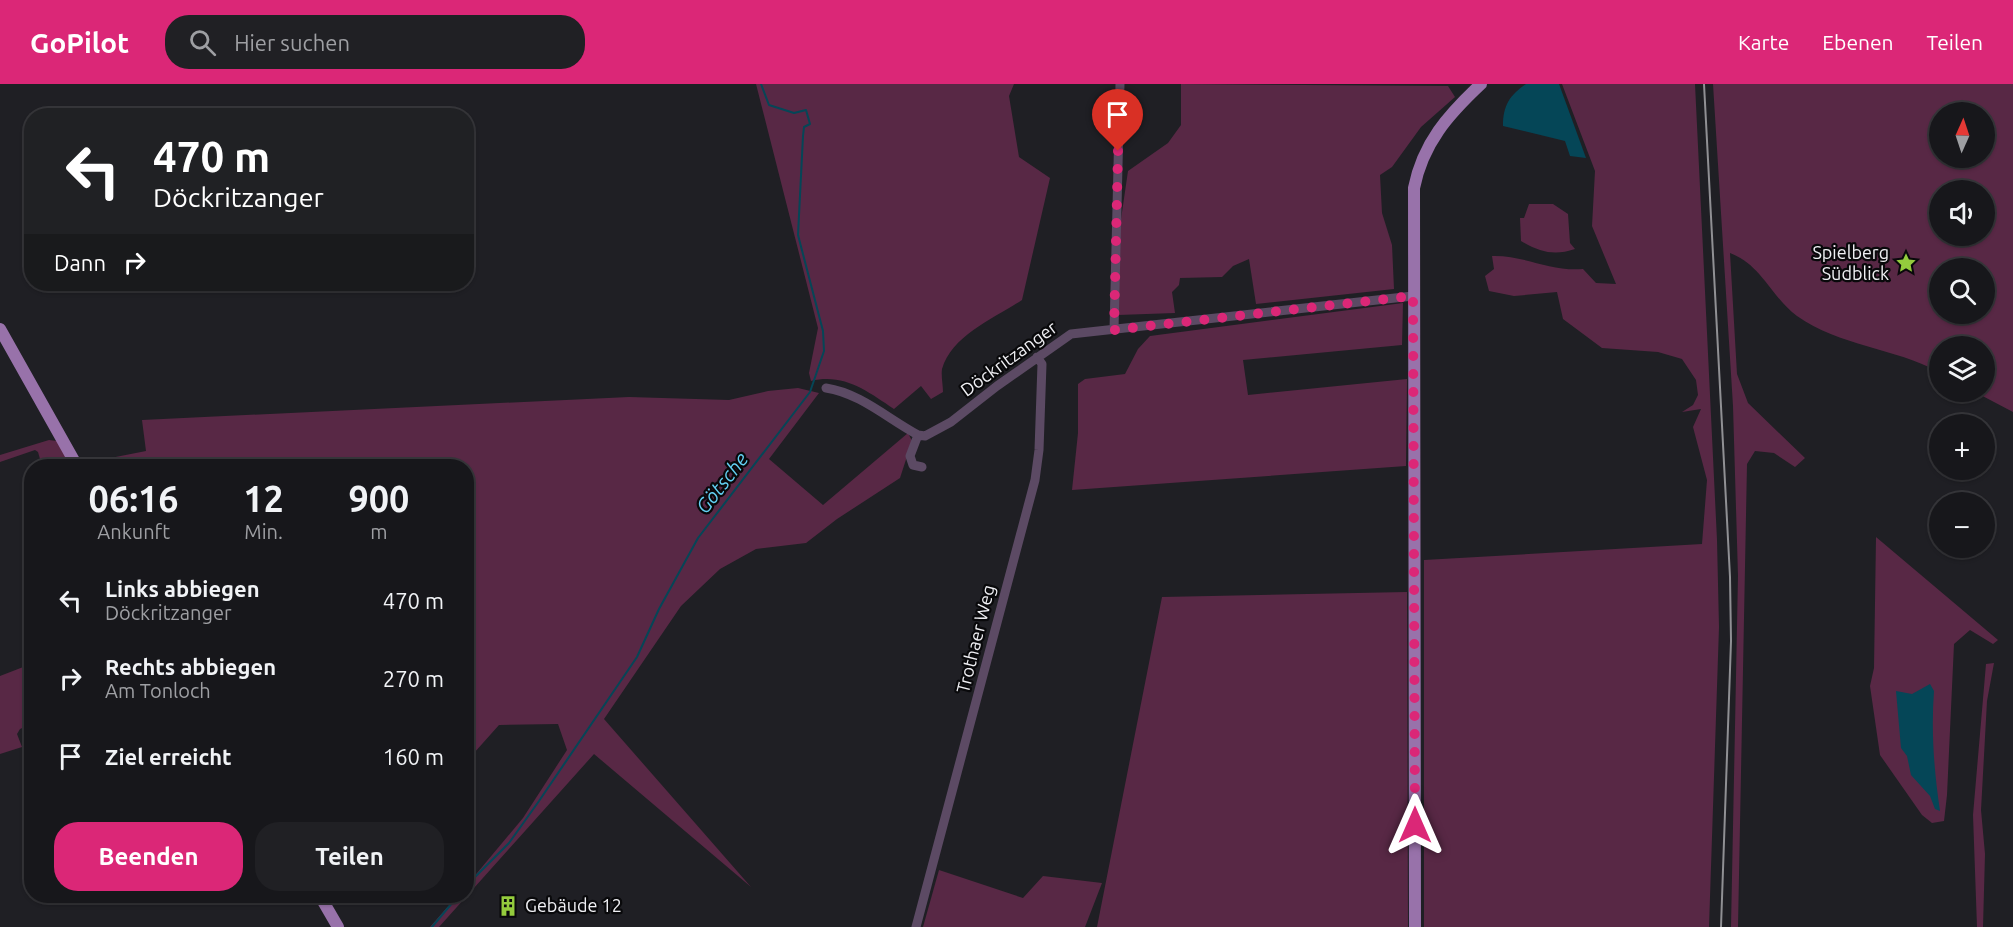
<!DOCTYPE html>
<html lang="de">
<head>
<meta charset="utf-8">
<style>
	:root { --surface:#17171b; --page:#202024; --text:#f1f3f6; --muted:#9e9fa3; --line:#36363a; --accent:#db2777 }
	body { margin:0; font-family:Ubuntu,sans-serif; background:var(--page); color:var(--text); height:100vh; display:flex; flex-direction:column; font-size:22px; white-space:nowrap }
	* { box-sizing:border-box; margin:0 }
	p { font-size:20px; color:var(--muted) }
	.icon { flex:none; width:33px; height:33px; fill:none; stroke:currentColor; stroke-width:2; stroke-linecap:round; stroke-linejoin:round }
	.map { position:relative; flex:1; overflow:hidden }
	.sheet { position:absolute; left:24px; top:375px; width:450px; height:444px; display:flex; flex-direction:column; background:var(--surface); border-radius:24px; box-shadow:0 2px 4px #0004,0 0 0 2px var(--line) }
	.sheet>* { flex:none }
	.banner { position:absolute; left:24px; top:24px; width:450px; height:183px; border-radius:24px; box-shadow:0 2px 4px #0004,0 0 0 2px var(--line); background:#202124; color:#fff; overflow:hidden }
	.needle { width:39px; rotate:3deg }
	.fabs { position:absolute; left:1929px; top:18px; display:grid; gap:12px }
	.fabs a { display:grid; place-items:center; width:66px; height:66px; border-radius:50%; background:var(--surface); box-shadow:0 2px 4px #0004,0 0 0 2px var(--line); font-size:30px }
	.pin { position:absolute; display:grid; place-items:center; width:51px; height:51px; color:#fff; margin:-62px -26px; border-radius:50% 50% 50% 0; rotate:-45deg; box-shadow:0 0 6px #0007 }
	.pin .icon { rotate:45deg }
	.me { position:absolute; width:66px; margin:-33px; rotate:0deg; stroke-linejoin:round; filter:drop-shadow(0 0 4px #0008) }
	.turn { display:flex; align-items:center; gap:21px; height:126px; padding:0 30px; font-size:27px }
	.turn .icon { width:78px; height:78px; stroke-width:2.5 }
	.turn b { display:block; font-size:42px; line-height:51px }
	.then { display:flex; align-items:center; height:57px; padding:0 30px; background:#0003; gap:12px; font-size:22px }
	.eta { display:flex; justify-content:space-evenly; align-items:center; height:102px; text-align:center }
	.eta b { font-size:36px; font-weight:600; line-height:42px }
	.primary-button { display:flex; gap:12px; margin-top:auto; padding:12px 30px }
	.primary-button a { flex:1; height:69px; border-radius:24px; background:var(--accent); color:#fff; font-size:24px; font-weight:600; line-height:69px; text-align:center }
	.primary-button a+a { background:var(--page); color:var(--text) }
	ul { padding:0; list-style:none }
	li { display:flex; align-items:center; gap:18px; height:78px; padding:0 30px }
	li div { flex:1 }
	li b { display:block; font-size:22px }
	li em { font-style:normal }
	header { display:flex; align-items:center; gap:36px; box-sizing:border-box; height:84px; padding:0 30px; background:var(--accent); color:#fff }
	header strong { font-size:28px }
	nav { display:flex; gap:33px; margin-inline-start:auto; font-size:21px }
	.search { width:420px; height:54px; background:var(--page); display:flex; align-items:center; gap:15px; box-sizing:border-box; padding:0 21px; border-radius:24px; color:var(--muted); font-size:22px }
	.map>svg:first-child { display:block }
	.green { fill:#582845; fill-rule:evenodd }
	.water { fill:#054657 }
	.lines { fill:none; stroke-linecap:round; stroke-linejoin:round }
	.stream { stroke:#054657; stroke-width:2 }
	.minor { stroke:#5c4a64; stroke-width:9 }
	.major { stroke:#9872aa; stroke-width:12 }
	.rail { stroke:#909094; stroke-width:2 }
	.route { stroke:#db2777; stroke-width:10; stroke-dasharray:0 18 }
	.labels { text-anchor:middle; stroke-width:4.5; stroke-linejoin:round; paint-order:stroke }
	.poi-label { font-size:18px; fill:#f0f0f4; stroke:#09090b; text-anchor:end }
	.street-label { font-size:18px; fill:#f0f0f4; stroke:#09090b }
	.water-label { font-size:20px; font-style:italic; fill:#63d0f3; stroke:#09090b }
</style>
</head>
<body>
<header>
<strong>GoPilot</strong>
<div class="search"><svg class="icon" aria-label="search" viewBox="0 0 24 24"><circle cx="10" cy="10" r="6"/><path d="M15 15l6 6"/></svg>Hier suchen</div>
<nav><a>Karte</a><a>Ebenen</a><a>Teilen</a></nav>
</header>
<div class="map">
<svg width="2013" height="843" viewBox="0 0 2013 843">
	<rect width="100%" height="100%" fill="#1f1f24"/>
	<path class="green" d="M756 0H1014L1009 12 1019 73 1050 94 1022 216C995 234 952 251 942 285 941 292 943 301 943 308L931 315 921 302 894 325C867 307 844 289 811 297L809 289 818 244Z
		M1181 0 1448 2 1455 13 1421 43 1392 83 1380 91 1382 129 1392 161 1394 205 1256 220 1249 175 1233 182 1222 193 1180 194 1179 201 1172 208 1175 229 1118 231 1120 142 1128 87 1168 59 1181 41Z
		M1562 0H1695L1717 456 1719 543 1709 843H1424V476L1702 460 1707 396 1693 343 1701 325 1682 328 1693 321 1698 311 1696 296 1682 275 1658 268 1602 264 1563 235 1557 208 1514 212 1489 207 1485 192 1494 185 1492 172C1524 171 1551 188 1583 185L1596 199 1616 200 1592 142 1595 87Z
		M1713 0H2013V328L1975 308H1984V262H1940L1939 288C1895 264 1839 262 1797 232 1771 213 1762 181 1730 169L1737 290 1748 319 1805 374 1795 383 1774 369 1755 367 1747 380 1738 843H1731L1738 492 1733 322ZM1984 28V74H1940V28ZM1940 106H1984V152H1940ZM1940 184H1984V230H1940Z
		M1529 120H1553L1568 130 1570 159 1575 165C1554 172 1540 168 1521 157L1520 134H1524Z
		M1403 219 1402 261 1243 276 1248 311 1407 295 1406 382 1072 406 1078 349V300L1085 295 1125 290 1138 265 1150 252Z
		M798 304 819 309 769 375 823 421 908 349 912 357 900 394 837 435 806 459 756 465 720 485 681 522 604 635 751 803 594 670 439 843H430L457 812H466L467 801 523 734 567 666 558 640 499 641 474 669 467 670 466 382H81L80 380 146 367 142 336 629 313 729 316 768 307Z
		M49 356 57 357 73 382H42L38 368 35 366 0 378V371Z
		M1876 453 1998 556 1993 560 1970 546 1954 560 1947 711 1944 737 1932 739 1922 731 1880 671 1870 602 1874 584Z
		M1407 508 1408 843H1097L1162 513Z
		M1994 579 1987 617 1981 726 1985 770 1983 843H1977L1973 731 1986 580Z
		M31 580V640L20 645 17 650 22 663 0 670V592Z
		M939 786 1023 814 1043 792 1102 799 1085 843H923Z"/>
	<path class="water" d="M1526 0H1559L1586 74 1570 72 1565 57 1503 42C1503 21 1510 11 1526 0Z
		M1930 600 1934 607C1931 647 1934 687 1940 727L1935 725 1930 712 1911 691 1907 672 1901 664 1896 607 1912 610Z"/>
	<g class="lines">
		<path class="stream" d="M466 802 509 759 539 717 637 573 659 525 698 454 810 308 824 267 823 247 798 151 803 52 804 43 810 40 806 26 794 29 769 21 761 0
			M432 843 458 812"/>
		<path class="minor" d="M1114 246 1120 0
			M826 304C860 309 888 335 918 351
			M922 383 913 381 910 372 918 351 925 352 951 338 997 302 1071 250 1413 212
			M194 816 207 812
			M916 843 1035 396 1039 366 1042 280 1037 273"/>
		<path class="major" d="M0 245 77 382
			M320 812 338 843
			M1415 843 1414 104C1423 59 1448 31 1481 0"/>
		<path class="rail" d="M1704 0 1730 493 1731 557 1721 843"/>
	</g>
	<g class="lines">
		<path class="route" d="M1118 67 1114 246 1413 212 1415 741"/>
	</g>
	<defs>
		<g id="sight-bare" transform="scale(1.62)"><path d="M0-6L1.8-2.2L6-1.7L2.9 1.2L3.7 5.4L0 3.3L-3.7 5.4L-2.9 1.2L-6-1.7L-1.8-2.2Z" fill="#94cc3d" stroke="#09090b" stroke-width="2.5" paint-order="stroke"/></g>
		<g id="building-bare" transform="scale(1.62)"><path d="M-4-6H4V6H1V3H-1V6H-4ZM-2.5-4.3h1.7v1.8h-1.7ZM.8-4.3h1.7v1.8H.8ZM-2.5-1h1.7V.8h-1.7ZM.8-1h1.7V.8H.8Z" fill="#94cc3d" stroke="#09090b" stroke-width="2.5" paint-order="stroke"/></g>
	</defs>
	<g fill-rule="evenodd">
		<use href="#sight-bare" x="1906" y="179"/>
		<use href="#building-bare" x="508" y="822"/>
	</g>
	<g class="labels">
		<g class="poi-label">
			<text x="1889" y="175">Spielberg<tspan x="1889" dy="21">Südblick</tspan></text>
			<text x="525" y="828" text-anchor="start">Gebäude 12</text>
		</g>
		<g class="street-label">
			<text transform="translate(1009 275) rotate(-36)" y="6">Döckritzanger</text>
			<text transform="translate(976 555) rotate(-76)" y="6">Trothaer Weg</text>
		</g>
		<g class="water-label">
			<text transform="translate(722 399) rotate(-52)" y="7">Götsche</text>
		</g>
	</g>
</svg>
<div class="fabs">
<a><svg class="needle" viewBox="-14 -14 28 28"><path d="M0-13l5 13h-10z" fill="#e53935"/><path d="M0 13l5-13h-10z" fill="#9e9fa3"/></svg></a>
<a><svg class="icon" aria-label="sound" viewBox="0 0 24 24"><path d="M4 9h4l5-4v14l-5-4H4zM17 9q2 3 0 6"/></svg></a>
<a><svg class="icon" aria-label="search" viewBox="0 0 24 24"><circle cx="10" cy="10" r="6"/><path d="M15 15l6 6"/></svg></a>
<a><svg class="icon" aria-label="layers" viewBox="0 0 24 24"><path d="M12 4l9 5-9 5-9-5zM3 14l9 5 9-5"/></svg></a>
<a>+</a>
<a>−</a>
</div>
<div class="pin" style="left:1118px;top:67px;background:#d93025"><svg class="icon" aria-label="arrive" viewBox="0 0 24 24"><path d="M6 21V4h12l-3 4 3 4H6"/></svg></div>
<svg class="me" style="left:1415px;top:741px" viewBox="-20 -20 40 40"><path d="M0-17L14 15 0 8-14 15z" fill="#db2777" stroke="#fff" stroke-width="4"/></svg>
<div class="banner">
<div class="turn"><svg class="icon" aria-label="left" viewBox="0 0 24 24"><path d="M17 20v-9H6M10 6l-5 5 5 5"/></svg><div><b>470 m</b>Döckritzanger</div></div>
<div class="then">Dann<svg class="icon" aria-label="right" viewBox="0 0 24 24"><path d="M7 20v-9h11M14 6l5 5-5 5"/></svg></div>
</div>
<section class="sheet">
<div class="eta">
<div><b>06:16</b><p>Ankunft</p></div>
<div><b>12</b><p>Min.</p></div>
<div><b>900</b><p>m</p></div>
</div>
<ul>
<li><svg class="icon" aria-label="left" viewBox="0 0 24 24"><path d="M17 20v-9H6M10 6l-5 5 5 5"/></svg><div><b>Links abbiegen</b><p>Döckritzanger</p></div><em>470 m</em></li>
<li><svg class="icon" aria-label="right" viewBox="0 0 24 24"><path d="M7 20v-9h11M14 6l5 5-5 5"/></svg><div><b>Rechts abbiegen</b><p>Am Tonloch</p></div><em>270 m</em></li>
<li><svg class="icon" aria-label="arrive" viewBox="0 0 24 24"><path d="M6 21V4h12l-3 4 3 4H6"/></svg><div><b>Ziel erreicht</b></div><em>160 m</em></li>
</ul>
<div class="primary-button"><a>Beenden</a><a>Teilen</a></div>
</section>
</div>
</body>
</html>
